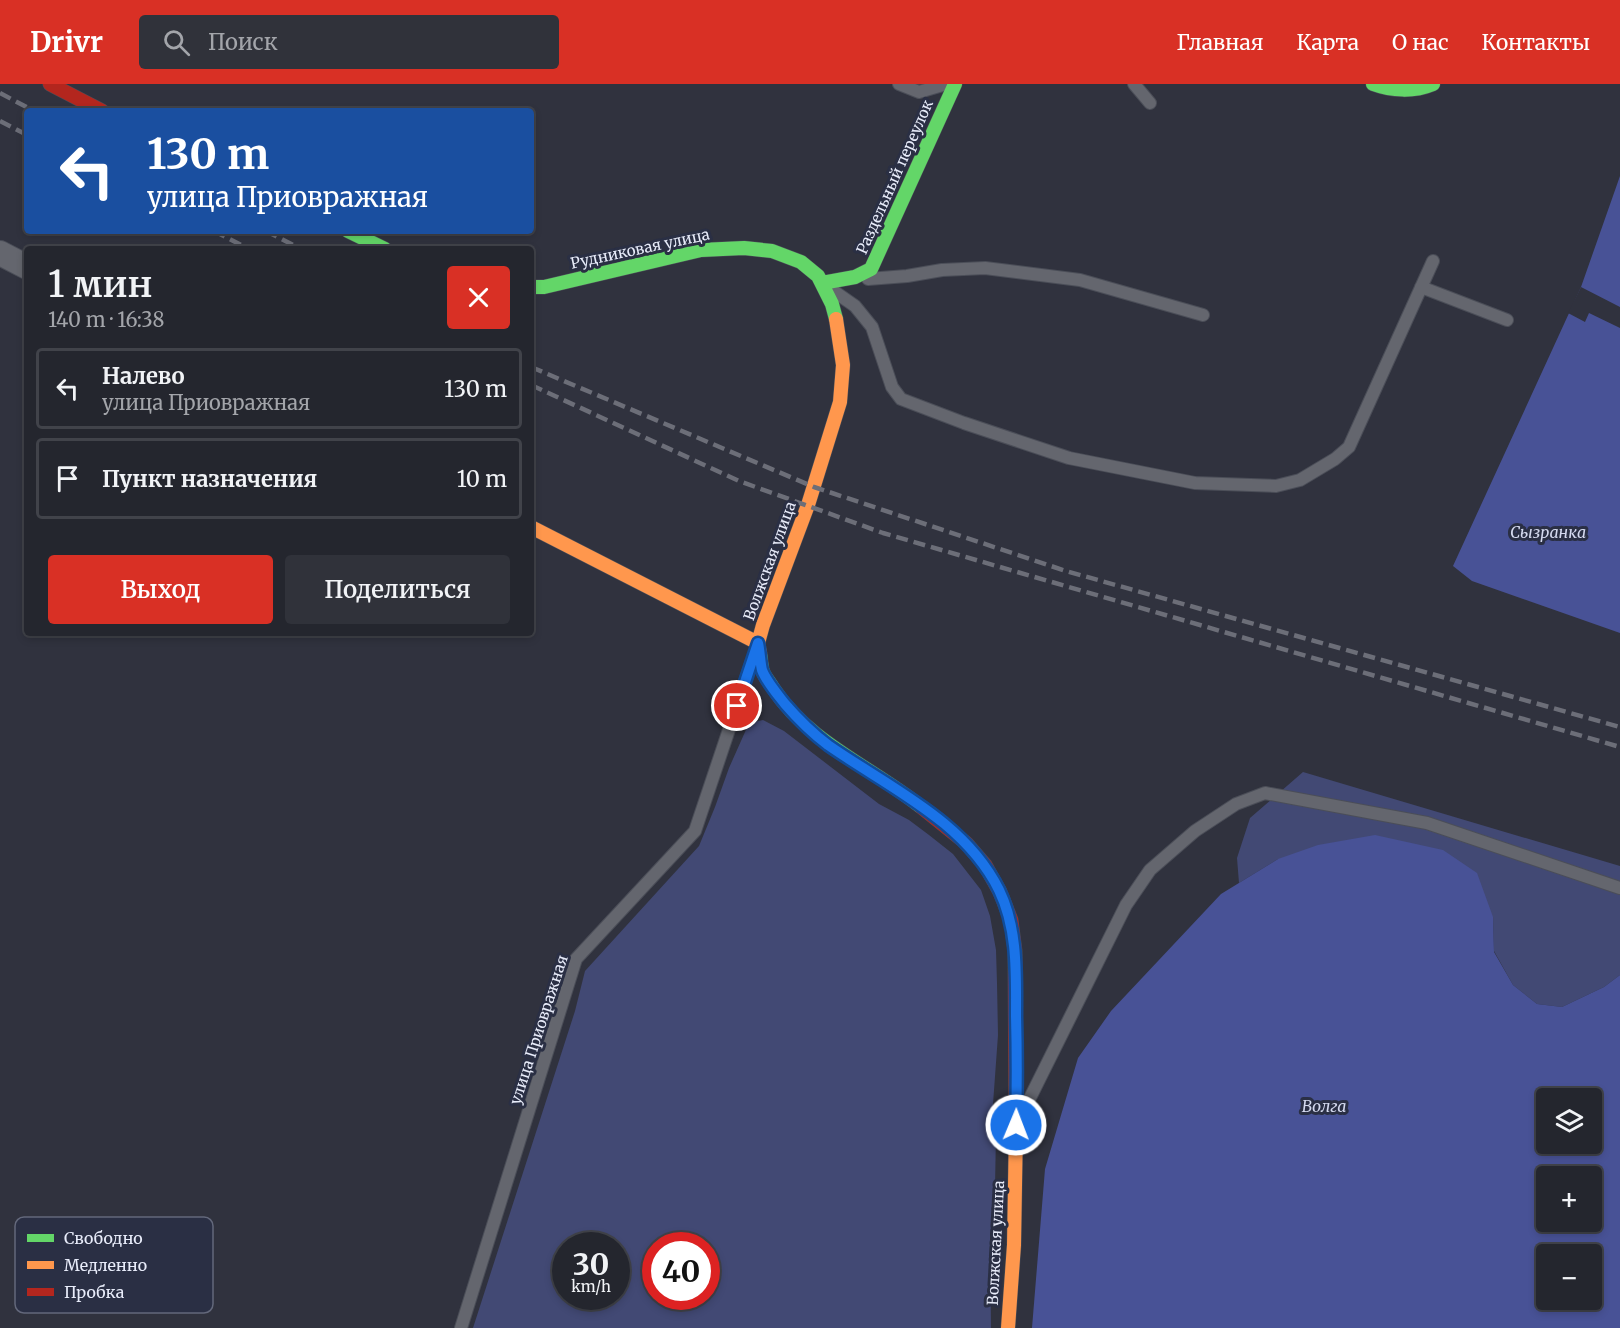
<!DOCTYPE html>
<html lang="ru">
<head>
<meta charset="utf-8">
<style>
	:root { --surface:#24262e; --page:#30323a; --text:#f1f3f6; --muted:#a3a5aa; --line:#41434a; --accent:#d93025 }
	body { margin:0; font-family:Merriweather,serif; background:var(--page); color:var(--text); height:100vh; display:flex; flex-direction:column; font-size:22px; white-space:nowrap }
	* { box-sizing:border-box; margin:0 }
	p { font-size:20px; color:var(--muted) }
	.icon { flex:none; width:33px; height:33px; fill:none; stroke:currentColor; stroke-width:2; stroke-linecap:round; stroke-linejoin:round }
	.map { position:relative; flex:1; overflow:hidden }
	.details { position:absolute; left:24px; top:162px; width:510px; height:390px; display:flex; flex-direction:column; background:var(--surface); border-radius:6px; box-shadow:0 3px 9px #0003,0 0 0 2px var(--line) }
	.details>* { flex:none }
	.top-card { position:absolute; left:24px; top:24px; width:510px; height:126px; border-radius:6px; box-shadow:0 3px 9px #0003,0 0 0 2px var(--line); background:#1a4fa0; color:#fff; overflow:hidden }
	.buttons { position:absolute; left:1536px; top:1004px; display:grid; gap:12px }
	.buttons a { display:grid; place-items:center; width:66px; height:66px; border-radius:6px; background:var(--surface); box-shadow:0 3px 9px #0003,0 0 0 2px var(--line); font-size:30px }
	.speed { position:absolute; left:552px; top:1148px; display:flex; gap:12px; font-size:30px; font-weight:700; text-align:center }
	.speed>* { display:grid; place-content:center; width:78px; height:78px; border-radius:50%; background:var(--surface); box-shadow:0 3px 9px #0003,0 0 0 2px var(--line); line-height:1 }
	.speed small { font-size:15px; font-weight:400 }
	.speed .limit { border:9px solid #d22; background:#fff; color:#111 }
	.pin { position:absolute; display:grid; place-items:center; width:51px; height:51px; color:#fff; margin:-26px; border:3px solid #fff; border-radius:50%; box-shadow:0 2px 6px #0007 }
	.me { position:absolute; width:66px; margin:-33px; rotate:1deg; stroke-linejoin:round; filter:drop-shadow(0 0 4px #0008) }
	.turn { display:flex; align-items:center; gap:21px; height:126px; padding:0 24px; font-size:27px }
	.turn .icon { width:78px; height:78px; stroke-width:2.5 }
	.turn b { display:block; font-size:42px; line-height:51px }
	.round { display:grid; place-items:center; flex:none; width:63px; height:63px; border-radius:6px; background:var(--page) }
	.head { display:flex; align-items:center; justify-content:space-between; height:102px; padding:0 24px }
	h1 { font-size:36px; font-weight:600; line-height:45px }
	.primary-button { display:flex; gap:12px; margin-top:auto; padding:12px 24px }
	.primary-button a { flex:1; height:69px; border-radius:6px; background:var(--accent); color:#fff; font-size:24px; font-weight:600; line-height:69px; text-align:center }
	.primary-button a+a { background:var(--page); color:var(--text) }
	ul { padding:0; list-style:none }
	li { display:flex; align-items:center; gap:18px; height:81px; margin:0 12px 9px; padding:0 12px; border:3px solid var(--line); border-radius:6px }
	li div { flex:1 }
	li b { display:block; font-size:22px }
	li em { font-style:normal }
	header { display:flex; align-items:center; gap:36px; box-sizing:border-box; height:84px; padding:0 30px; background:var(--accent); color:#fff }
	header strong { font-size:28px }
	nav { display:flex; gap:33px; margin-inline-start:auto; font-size:21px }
	.search { width:420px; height:54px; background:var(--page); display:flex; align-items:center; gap:15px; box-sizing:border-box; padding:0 21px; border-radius:6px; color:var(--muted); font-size:22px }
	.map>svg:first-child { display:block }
	.green { fill:#424974; fill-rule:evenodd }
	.water { fill:#485296; fill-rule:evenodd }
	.pier { fill:#30323e }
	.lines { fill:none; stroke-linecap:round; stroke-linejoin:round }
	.lane-casing { stroke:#4b4e58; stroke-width:14 }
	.street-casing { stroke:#4b4e58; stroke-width:26 }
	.fast-casing { stroke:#4b4e58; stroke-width:15 }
	.slow-casing { stroke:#4b4e58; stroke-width:15 }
	.jam-casing { stroke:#4b4e58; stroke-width:15 }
	.lane { stroke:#64666e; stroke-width:12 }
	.street { stroke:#64666e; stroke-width:24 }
	.fast { stroke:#63d668; stroke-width:14 }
	.slow { stroke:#ff974d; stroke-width:14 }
	.jam { stroke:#b3261e; stroke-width:14 }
	.rail { stroke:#6c6e78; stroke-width:4.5; stroke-dasharray:12 6; stroke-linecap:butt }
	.route-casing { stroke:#114b97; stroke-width:15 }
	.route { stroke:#1a73e8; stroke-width:10 }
	.labels { text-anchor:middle; stroke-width:6; stroke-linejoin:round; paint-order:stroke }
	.street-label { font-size:15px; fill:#e8ecfa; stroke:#2a2f44 }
	.water-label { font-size:16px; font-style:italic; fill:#d4d9ef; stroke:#2a2f44 }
	.key { fill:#2a2f44; stroke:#63687b; stroke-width:1.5 }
	.key-label { font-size:16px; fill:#e8ecfa }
</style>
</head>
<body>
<header>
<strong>Drivr</strong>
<div class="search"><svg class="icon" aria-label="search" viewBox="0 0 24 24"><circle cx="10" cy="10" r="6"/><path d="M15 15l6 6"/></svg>Поиск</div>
<nav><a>Главная</a><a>Карта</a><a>О нас</a><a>Контакты</a></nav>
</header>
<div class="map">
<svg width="1620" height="1244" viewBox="0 0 1620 1244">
	<rect width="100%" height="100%" fill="#30323e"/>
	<path class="green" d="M763 636 784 647 879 720 909 736 929 751 953 770 981 806 990 832 996 866 997 899 998 951 993 1020 996 1049 995 1104 990 1154 991 1244H473L575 927 585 887 699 762 715 723 729 684 749 639ZM566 1161H616V1212H566ZM656 1161H706V1212H656Z
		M1303 688 1620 782V891L1604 903 1562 923 1537 920 1513 901 1494 867 1493 833 1278 775 1239 799 1237 774 1250 734Z"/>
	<path class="water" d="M1620 92V549L1472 497 1453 482 1581 203Z
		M1375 751 1443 766 1477 789 1493 833 1494 868 1513 901 1537 920 1562 923 1604 903 1620 891V1244H1032L1045 1085 1078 974 1111 927 1221 810 1278 775 1318 761ZM1546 1014H1592V1059H1546ZM1546 1092H1592V1137H1546ZM1546 1170H1592V1215H1546Z"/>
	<path class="pier" d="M1581 203 1620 223V244L1589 229 1585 238 1568 229Z"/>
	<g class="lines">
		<g class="lane-casing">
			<path id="lane" d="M899 0 919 8 946 0
				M1134 0 1150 19
				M868 195 907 192 942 186 985 184 1080 196 1203 231
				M1421 203 1507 236
				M835 208 855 222 872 243 892 303 901 315 964 339 1069 374 1195 399 1276 402 1300 396 1335 375 1349 363 1433 177
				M1025 1024 1126 821 1150 786 1195 747 1236 720 1265 709 1427 739 1620 804
				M461 1244 576 875 695 747 752 577"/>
		</g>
		<g class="street-casing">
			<path id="street" d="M0 169 27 183"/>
		</g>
		<g class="fast-casing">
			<path id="fast" d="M1373 0C1392 7 1414 8 1433 0
				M348 147 385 165
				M822 199 855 193 871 185 955 0
				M531 203H544L701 166 744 164 772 167 801 178 818 192 832 220 836 235
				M760 570C761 575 761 583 763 588 765 593 770 599 773 604 809 659 870 682 920 722"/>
		</g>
		<g class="slow-casing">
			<path id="slow" d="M531 443 758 559
				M760 570 758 559 763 541 808 421 840 318 843 281 836 235
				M1008 1244 1014 1161 1016 1042"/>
		</g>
		<g class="jam-casing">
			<path id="jam" d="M50 0 102 27
				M920 722 966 759 985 781 1000 808 1011 836 1015 867 1016 1042"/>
		</g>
		<use href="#lane" class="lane"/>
		<use href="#street" class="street"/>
		<use href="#fast" class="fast"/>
		<use href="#slow" class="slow"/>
		<use href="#jam" class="jam"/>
		<path class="rail" d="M0 9 34 27
			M0 37 27 51
			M214 147 249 165
			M266 147 301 165
			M531 283 814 403 1066 487 1620 643
			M531 301 739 397 883 449 1620 663"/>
	</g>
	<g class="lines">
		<g class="route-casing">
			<path id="route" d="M737 622 758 559C760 568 760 578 762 586 766 597 778 611 785 620 798 635 812 649 828 661 888 703 965 737 999 806 1018 845 1016 890 1016 932 1017 968 1017 1005 1016 1041"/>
		</g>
		<use href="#route" class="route"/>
	</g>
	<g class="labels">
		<g class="street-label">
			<text transform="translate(895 93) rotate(-66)" y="5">Раздельный переулок</text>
			<text transform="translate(640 165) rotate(-12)" y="5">Рудниковая улица</text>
			<text transform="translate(770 477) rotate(-70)" y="5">Волжская улица</text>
			<text transform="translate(539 946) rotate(-72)" y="5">улица Приовражная</text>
			<text transform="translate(996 1159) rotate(-87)" y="5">Волжская улица</text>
		</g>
		<g class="water-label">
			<text x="1548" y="454">Сызранка</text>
			<text x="1324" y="1028">Волга</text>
		</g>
	</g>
	<rect x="15" y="1133" width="198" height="96" rx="9" class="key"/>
	<rect x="27" y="1150" width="27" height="8" fill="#63d668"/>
	<rect x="27" y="1177" width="27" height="8" fill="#ff974d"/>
	<rect x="27" y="1204" width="27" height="8" fill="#b3261e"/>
	<g class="key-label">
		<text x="64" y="1160">Свободно</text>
		<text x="64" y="1187">Медленно</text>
		<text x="64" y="1214">Пробка</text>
	</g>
</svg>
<div class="buttons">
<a><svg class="icon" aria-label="layers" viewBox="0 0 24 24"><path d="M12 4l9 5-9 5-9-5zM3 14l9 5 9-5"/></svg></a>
<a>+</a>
<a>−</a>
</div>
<div class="speed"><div>30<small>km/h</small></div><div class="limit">40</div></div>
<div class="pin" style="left:737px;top:622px;background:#d93025"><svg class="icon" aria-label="arrive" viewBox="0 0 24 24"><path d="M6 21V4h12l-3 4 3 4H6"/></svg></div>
<svg class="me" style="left:1016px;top:1041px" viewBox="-20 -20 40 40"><circle r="17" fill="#1a73e8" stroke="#fff" stroke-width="3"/><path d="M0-11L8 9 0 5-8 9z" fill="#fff"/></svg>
<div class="top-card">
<div class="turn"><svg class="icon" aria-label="left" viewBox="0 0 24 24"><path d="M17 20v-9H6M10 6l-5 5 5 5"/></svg><div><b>130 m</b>улица Приовражная</div></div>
</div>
<section class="details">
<div class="head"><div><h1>1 мин</h1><p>140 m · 16:38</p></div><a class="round" style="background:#d93025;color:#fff"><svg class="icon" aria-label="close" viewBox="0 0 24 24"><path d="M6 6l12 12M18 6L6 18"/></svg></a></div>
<ul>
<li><svg class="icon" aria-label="left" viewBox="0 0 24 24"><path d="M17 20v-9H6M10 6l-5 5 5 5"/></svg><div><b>Налево</b><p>улица Приовражная</p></div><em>130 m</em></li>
<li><svg class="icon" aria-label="arrive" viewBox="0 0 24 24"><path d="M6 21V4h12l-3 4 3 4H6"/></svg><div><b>Пункт назначения</b></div><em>10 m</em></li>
</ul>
<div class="primary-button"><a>Выход</a><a>Поделиться</a></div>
</section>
</div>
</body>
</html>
